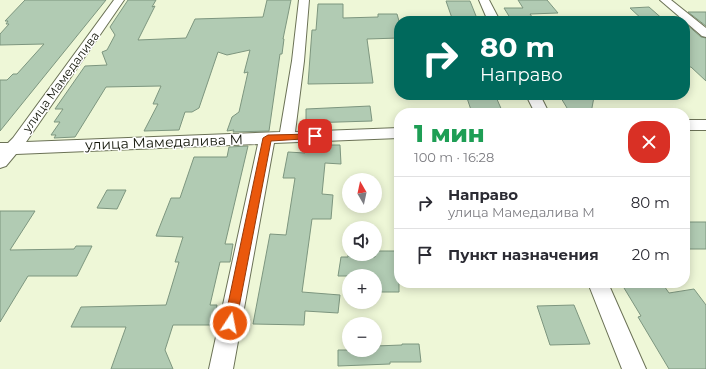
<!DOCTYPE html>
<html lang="ru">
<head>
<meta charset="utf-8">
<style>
	:root { --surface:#fff; --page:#f7f7f7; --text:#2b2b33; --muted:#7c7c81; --line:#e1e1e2 }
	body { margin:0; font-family:Montserrat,sans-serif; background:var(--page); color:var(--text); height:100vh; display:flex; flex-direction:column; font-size:15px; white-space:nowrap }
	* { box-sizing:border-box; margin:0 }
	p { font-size:13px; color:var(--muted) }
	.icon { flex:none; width:22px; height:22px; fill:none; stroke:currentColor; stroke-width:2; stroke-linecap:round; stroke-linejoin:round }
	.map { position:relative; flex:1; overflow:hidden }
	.drawer { position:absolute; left:394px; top:108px; width:296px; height:180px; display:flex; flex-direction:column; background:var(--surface); border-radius:16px; box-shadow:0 2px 10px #0003 }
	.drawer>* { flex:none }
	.guide { position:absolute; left:394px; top:16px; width:296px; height:84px; border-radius:16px; box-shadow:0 2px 10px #0003; background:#00695c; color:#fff; overflow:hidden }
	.needle { width:26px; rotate:351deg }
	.tools { position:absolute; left:342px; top:173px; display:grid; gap:8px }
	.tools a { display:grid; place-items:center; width:40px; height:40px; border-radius:50%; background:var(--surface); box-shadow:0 2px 10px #0003; font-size:20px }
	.pin { position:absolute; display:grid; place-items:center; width:34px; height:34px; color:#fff; margin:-17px; border-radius:8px; box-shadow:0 2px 6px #0006 }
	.me { position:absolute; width:44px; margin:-22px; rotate:11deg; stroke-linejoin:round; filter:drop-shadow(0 0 3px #0008) }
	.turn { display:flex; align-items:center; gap:14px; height:84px; padding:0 20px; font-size:18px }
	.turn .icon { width:52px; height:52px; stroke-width:2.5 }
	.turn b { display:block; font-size:28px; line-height:34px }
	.round { display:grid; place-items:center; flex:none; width:42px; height:42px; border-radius:16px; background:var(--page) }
	.overview { display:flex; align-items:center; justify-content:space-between; height:68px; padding:0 20px }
	h1 { font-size:24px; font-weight:800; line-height:30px; color:#1e9e55 }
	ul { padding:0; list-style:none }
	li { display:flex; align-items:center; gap:12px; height:52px; padding:0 20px; border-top:1px solid var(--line) }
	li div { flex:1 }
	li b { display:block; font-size:15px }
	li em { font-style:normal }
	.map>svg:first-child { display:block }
	.building { fill:#b1cbb3; stroke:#7d967f }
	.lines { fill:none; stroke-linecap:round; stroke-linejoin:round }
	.street-casing { stroke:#6b7256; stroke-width:2 }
	.street { fill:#fff; fill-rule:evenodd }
	.route { fill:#ea580c; stroke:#983908 }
	.labels { text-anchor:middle; stroke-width:3; stroke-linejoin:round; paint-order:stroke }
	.far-street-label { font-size:12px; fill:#13160a; stroke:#fff }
	.street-label { font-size:14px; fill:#13160a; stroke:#fff }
</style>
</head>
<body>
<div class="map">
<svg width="706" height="369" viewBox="0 0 706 369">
	<rect width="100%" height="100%" fill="#eef7d7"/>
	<path class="building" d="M25 0H106L0 131V80H7L13 74H17L44 44 0 45V34L9 24H6L8 21H5Z
		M128 0H156L152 7 155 6 138 40 186 38 195 19 263 17 267 0H291L283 39H284L282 54H280L269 131 233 132 234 130 227 131 232 117 239 112 248 72 244 73 250 50 227 55 218 52 199 108 192 112H185L179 130 144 131 158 104H153L161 86 106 87 75 137 54 138 56 135H51L60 122H54L63 109H55L85 66 107 65 102 52 107 50 115 35 110 27Z
		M518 0H547L558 13 530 14 535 21H512L504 8H523Z
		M446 1H470L478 21H453Z
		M318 4H343V18L378 17V14H397L399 21V38L367 39 373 83 308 84 312 30H316Z
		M649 7 665 21H644L630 8Z
		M688 12H706V26Z
		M685 23 701 37 706 38V81L691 67H685Z
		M496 97 503 113H472L467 98Z
		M594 97 591 113H570L561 98Z
		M370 106 372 121 306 123V109Z
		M305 145H340L341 164 325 163 322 194 333 195 331 219H312L302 292 340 295 338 313 305 311 304 325 253 324 270 234 286 235 295 178H283L288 152 305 153Z
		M248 146 225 244H233L230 262H220L210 305H217L213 325H173L165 350 173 369H111L126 327H71L81 307 166 305 179 262H175L183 237 156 236 171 198H180L194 157H227L229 147Z
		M107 190H126L117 209 97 208Z
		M0 211H35L10 250 74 249 76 246H92L77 276H28L0 322Z
		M685 222H706V249H685Z
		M375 251H399V292H376L375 276H338L341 257H348V255L375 257Z
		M621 283H662L669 293 694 289 706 305V369H669L638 317 641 316Z
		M574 305 590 344 550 345 537 306Z
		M402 344H419L421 362H390V364L338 366V350H375V346L402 345Z"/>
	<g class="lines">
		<g class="street-casing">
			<path id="street" d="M114 0H124L26 142 280 132 292 61 299 0H309L304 61 295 132 399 128V138L274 143 233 369H209L258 144 16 154 6 166 0 168V143H8L13 138Z
				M479 0H489L500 21H488Z
				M660 0H671L706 28V37L702 36Z
				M526 95H540L549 113H535Z
				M685 120H706V130H685Z
				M588 283H608L646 369H622Z"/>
		</g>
		<use href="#street" class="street"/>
	</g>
	<path class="route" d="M315 134 319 136 318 138 271 141 236 323 234 327 230 329 226 327 224 323 263 138 268 135Z"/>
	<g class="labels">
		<g class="far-street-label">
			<text transform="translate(61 82) rotate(-54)" y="4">улица Мамедалива</text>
		</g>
		<g class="street-label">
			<text transform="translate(164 142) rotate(-2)" y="5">улица Мамедалива М</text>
		</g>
	</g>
</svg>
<div class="tools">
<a><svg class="needle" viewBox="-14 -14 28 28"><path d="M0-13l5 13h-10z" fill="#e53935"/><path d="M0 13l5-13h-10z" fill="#7c7c81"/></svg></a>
<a><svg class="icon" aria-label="sound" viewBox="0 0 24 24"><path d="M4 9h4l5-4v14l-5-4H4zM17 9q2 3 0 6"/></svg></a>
<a>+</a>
<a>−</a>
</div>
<div class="pin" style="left:315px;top:136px;background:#d93025"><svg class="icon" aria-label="arrive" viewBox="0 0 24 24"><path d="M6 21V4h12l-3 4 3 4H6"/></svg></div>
<svg class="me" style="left:230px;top:323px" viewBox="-20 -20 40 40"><circle r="17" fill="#ea580c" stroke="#fff" stroke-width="3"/><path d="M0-11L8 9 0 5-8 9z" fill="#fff"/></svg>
<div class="guide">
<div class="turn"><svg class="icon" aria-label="right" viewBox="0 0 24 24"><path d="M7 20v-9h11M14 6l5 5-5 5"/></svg><div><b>80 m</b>Направо</div></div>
</div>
<section class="drawer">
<div class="overview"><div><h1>1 мин</h1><p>100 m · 16:28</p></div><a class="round" style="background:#d93025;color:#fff"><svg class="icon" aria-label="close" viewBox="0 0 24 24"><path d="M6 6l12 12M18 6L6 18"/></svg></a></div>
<ul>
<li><svg class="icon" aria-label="right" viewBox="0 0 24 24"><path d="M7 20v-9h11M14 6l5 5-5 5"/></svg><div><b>Направо</b><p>улица Мамедалива М</p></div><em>80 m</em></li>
<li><svg class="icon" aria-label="arrive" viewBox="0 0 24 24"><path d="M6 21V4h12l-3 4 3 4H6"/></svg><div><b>Пункт назначения</b></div><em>20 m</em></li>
</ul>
</section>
</div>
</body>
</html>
